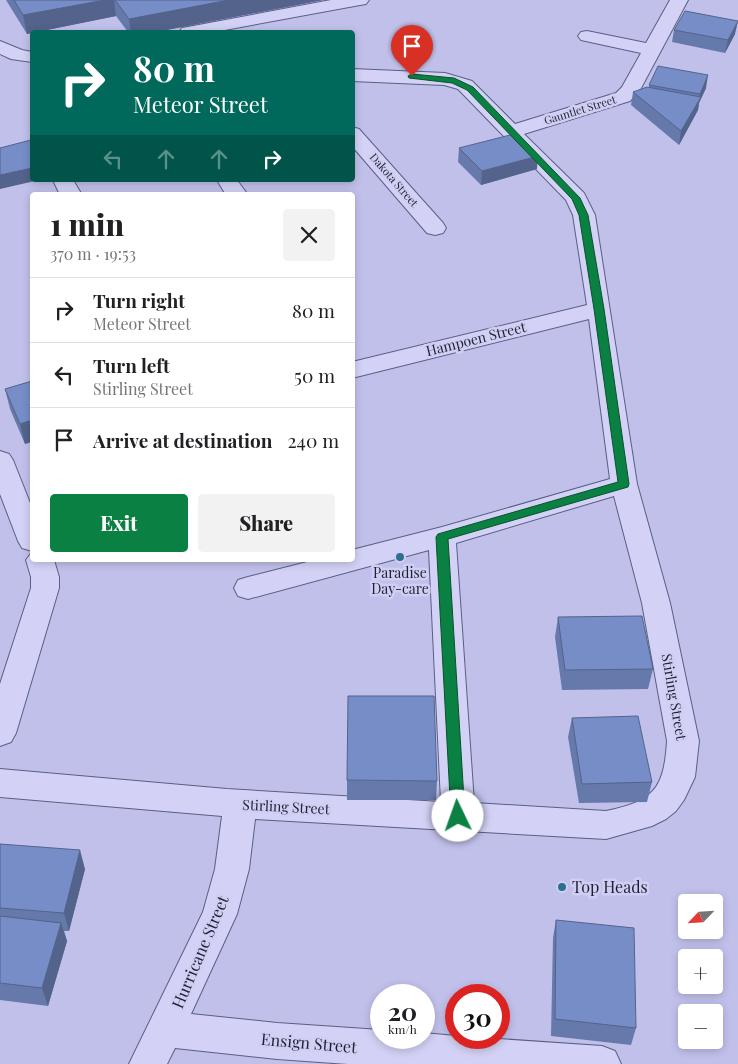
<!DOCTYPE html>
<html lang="en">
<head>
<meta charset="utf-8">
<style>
	:root { --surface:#fff; --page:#f2f2f2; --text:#202124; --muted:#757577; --line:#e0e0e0; --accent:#0b8043 }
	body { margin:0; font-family:"Playfair Display",serif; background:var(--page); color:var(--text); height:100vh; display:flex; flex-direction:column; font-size:19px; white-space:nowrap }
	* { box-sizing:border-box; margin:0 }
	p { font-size:16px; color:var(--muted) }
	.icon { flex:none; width:28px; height:28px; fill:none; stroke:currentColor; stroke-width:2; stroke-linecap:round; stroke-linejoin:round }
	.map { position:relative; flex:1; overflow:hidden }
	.drawer { position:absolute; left:30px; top:192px; width:325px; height:370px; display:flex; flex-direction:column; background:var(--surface); border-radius:5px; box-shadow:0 2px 8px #0003 }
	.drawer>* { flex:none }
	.hud { position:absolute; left:30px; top:30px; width:325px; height:152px; border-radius:5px; box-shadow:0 2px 8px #0003; background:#00695c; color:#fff; overflow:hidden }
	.needle { width:32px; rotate:245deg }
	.controls { position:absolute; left:678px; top:894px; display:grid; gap:10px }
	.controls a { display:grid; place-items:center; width:45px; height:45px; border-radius:5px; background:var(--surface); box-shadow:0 2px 8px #0003; font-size:25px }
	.speed { position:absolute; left:370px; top:984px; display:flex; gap:10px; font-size:25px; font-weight:700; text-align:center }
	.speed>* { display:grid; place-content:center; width:65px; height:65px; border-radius:50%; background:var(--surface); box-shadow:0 2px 8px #0003; line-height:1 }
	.speed small { font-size:12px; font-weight:400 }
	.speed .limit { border:8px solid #d22; background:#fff; color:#111 }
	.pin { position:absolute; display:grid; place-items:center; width:42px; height:42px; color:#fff; margin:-51px -21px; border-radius:50% 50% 50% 0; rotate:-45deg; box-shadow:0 0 5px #0007 }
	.pin .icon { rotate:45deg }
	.me { position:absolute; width:55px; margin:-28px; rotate:357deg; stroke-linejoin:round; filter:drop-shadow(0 0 4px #0008) }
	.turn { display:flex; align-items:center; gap:18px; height:105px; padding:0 20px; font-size:22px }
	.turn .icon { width:65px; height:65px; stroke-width:2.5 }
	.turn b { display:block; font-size:35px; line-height:42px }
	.lanes { display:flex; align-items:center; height:48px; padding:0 20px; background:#0003; justify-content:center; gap:25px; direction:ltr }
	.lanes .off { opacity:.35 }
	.round { display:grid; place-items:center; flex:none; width:52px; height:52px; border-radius:5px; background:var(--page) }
	.overview { display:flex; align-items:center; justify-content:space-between; height:85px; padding:0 20px }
	h1 { font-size:30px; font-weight:800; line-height:38px }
	.primary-button { display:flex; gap:10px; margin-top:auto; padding:10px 20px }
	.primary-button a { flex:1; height:58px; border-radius:5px; background:var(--accent); color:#fff; font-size:20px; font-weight:800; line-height:58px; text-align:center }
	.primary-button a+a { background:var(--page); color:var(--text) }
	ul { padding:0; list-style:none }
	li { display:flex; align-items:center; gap:15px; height:65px; padding:0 20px; border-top:1px solid var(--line) }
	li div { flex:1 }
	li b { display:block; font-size:19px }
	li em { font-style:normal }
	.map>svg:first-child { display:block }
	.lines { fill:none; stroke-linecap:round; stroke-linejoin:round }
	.minor-casing { stroke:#595f83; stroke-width:2 }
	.minor { fill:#d3d2f6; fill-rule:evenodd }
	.wall { fill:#6679ab }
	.shaded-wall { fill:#53638b }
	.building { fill:#778dc7; stroke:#53638b }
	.route { fill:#0b8043; stroke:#07532c }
	.poi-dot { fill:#2d708e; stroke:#d0cff3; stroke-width:2 }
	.labels { text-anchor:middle; stroke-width:5; stroke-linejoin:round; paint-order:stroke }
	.far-street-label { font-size:11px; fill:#1d2133; stroke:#d0cff3 }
	.street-label { font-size:14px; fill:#1d2133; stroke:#d0cff3 }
	.poi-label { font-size:14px; fill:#1d2133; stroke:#d0cff3 }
	.near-poi-label { font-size:16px; fill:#1d2133; stroke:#d0cff3; text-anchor:start }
	.near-street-label { font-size:16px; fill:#1d2133; stroke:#d0cff3 }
</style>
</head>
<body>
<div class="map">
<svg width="738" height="1064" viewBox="0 0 738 1064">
	<rect width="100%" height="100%" fill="#c0c0eb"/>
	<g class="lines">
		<g class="minor-casing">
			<path id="minor" d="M331 0H369L366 4 360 5 214 32H179L182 28 188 27Z
				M670 0H688L640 90 630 101 524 134 584 193 595 215 637 484 670 603 699 741 695 777 684 800 676 811 666 819 652 826 606 839 255 819 249 869 237 914 191 1014 277 1023 381 1030V1038H424V1033L456 1036V1038H484L602 1046 615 1051 621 1064H348L277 1059 175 1048 167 1064H129L203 912 215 869 222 816 0 797V769L227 789 441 802 429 550 248 599 238 596 234 588 238 580 248 577 315 560H352V550L442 527 610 479 589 319 352 378V362L587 305 573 215 566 200 458 89 444 85 352 81V69L445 73 472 81 515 124 616 93 622 87 641 53 581 40 578 36 581 32 587 31 646 43ZM614 496 642 603 667 741C664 789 654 801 606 811L474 803 456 543Z
				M0 41 22 50 32 52V62L11 59 0 54Z
				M352 127 359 129 443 223 446 228 443 233 435 235 427 233 352 146Z
				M53 180H73L82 195H60Z
				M217 180H237L248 195H226Z
				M0 451 9 454 13 460 32 508V551L22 548 18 541 0 494Z
				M32 552V560H54L59 577V588L16 733 11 742 0 746V684L31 588V577L26 560Z"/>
		</g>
		<use href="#minor" class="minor"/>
	</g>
	<path class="wall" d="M6 0H323L156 32H128L116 16 27 34Z
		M674 30 735 34 725 53 672 42Z
		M649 85 706 88 699 103 698 110 679 145 631 105 633 92 649 88Z
		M459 148 537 169 481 185 458 162Z
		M32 381 25 444 10 409 5 389Z
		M558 617 653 669 648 689 562 690 555 637Z
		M572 718 652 782 647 802 579 803 568 737Z
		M347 780 437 781 436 800H347Z
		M0 844 85 869 69 931H64L67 941 48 1006 0 1000Z
		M556 920 636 1028 631 1045 551 1036 553 938Z"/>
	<path class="shaded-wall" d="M105 0H114L116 16 27 34 23 15Z
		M229 0H323L156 32H131L129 19Z
		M738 21 735 34 725 53 728 40Z
		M708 75 706 88 699 103 698 110 679 145 681 131 699 99 700 94Z
		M538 156 537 169 481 185 482 171Z
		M32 168V180H39L0 189V175Z
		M32 420V442L25 444 20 424Z
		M80 850 85 869 69 931 64 913Z
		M61 923 67 941 48 1006 42 988Z"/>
	<path class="building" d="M14 0H105L23 15Z
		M115 0H229L129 19Z
		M685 11 738 21 728 40 674 30Z
		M658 66 708 75 700 94 649 85Z
		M647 87 701 97 681 131 633 92Z
		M514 134 538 156 482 171 459 148Z
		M31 140 32 143V168L0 175V148Z
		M32 381V420L20 424 5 389Z
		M642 616 653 669 565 670 558 617Z
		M348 696H434L437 781 347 780Z
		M638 716 652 782 582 784 572 718Z
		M0 844 80 850 64 913 0 908Z
		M0 916 61 923 42 988 0 983Z
		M556 920 634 928 636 1028 555 1019Z"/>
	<path class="route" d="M412 74 454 78 473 87 580 198 588 215 604 309 629 484 628 487 448 539 465 816 463 820 458 822 453 820 451 816 436 537 438 534 618 482 594 309 579 215 572 199 467 90 452 83 409 78 408 76Z"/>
	<g class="poi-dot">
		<circle cx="400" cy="557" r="5"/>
		<circle cx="562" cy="887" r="5"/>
	</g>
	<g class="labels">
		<g class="far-street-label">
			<text transform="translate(580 110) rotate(-17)" y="4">Gauntlet Street</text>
			<text transform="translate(394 180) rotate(49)" y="4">Dakota Street</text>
		</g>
		<g class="street-label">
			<text transform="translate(476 339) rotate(-14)" y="5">Hampoen Street</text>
			<text transform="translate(674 697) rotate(80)" y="5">Stirling Street</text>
			<text transform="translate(286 807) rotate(3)" y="5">Stirling Street</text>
		</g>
		<g class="poi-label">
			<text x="400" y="578">Paradise<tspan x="400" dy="16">Day-care</tspan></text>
		</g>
		<g class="near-poi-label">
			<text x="572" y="893">Top Heads</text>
		</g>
		<g class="near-street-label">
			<text transform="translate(200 952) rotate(-67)" y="6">Hurricane Street</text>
			<text transform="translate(309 1043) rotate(5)" y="6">Ensign Street</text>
		</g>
	</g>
</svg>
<div class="controls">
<a><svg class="needle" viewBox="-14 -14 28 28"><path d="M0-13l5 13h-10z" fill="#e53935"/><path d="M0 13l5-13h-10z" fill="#757577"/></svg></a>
<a>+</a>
<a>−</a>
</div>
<div class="speed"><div>20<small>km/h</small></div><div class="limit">30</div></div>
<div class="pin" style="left:412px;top:76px;background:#d93025"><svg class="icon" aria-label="arrive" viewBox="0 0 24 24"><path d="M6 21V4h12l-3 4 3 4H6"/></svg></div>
<svg class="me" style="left:458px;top:816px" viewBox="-20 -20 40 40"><circle r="19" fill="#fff"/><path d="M0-13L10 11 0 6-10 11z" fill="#0b8043"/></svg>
<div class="hud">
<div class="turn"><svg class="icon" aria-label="right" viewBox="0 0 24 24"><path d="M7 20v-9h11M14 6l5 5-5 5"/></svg><div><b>80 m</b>Meteor Street</div></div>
<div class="lanes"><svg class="icon off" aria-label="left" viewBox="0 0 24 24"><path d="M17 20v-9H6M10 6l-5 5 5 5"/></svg><svg class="icon off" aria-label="ahead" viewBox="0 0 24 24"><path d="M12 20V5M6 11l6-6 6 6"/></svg><svg class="icon off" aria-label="ahead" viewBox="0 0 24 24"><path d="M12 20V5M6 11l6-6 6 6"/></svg><svg class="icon" aria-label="right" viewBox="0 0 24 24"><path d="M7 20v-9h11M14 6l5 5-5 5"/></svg></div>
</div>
<section class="drawer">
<div class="overview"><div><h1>1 min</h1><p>370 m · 19:53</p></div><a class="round"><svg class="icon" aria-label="close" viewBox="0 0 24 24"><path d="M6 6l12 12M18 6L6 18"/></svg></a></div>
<ul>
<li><svg class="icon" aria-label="right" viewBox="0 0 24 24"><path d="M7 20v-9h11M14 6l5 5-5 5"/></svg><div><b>Turn right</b><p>Meteor Street</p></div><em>80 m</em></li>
<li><svg class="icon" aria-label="left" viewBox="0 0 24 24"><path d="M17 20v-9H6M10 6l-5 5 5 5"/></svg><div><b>Turn left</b><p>Stirling Street</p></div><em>50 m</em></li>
<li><svg class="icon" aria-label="arrive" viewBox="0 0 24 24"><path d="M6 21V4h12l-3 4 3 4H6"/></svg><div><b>Arrive at destination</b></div><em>240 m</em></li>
</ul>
<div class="primary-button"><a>Exit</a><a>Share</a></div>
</section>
</div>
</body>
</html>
